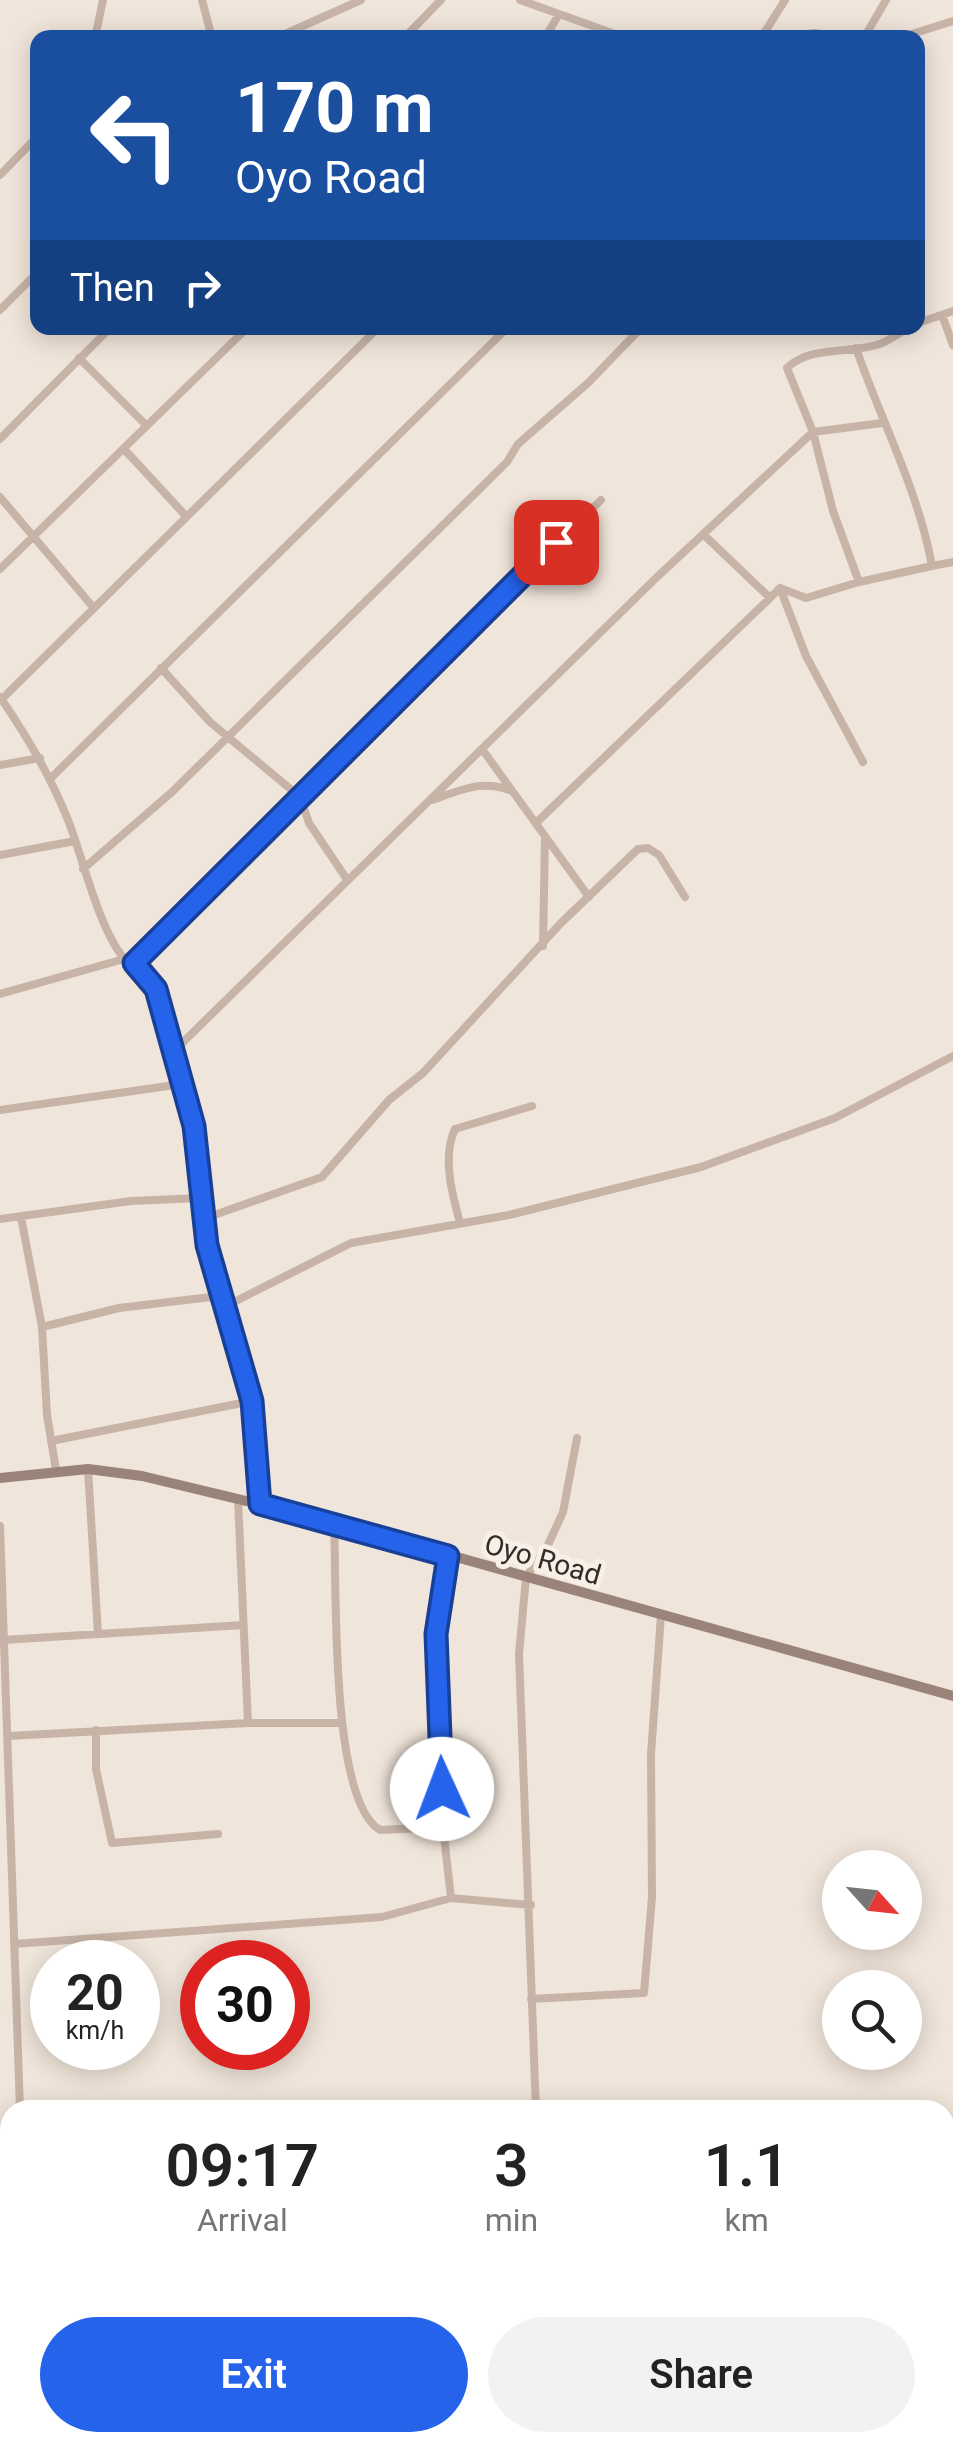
<!DOCTYPE html>
<html lang="en">
<head>
<meta charset="utf-8">
<style>
	:root { --surface:#fff; --page:#f2f2f2; --text:#222; --muted:#767676; --accent:#2563eb }
	body { margin:0; font-family:Roboto,sans-serif; background:var(--page); color:var(--text); height:100vh; display:flex; flex-direction:column; font-size:38px; white-space:nowrap }
	* { box-sizing:border-box; margin:0 }
	p { font-size:32px; color:var(--muted) }
	.icon { flex:none; width:55px; height:55px; fill:none; stroke:currentColor; stroke-width:2; stroke-linecap:round; stroke-linejoin:round }
	.map { position:relative; flex:1; overflow:hidden }
	.details { position:absolute; left:0px; top:2100px; width:955px; height:352px; display:flex; flex-direction:column; background:var(--surface); border-radius:30px 30px 0 0; box-shadow:0 5px 25px #0003 }
	.details>* { flex:none }
	.guide { position:absolute; left:30px; top:30px; width:895px; height:305px; border-radius:20px; box-shadow:0 5px 25px #0003; background:#1a4fa0; color:#fff; overflow:hidden }
	.needle { width:65px; rotate:117deg }
	.fabs { position:absolute; left:822px; top:1850px; display:grid; gap:20px }
	.fabs a { display:grid; place-items:center; width:100px; height:100px; border-radius:50%; background:var(--surface); box-shadow:0 5px 25px #0003; font-size:50px }
	.speed { position:absolute; left:30px; top:1940px; display:flex; gap:20px; font-size:50px; font-weight:700; text-align:center }
	.speed>* { display:grid; place-content:center; width:130px; height:130px; border-radius:50%; background:var(--surface); box-shadow:0 5px 25px #0003; line-height:1 }
	.speed small { font-size:25px; font-weight:400 }
	.speed .limit { border:15px solid #d22; background:#fff; color:#111 }
	.pin { position:absolute; display:grid; place-items:center; width:85px; height:85px; color:#fff; margin:-42px; border-radius:20px; box-shadow:0 5px 15px #0006 }
	.me { position:absolute; width:110px; margin:-55px; rotate:358deg; stroke-linejoin:round; filter:drop-shadow(0 0 8px #0008) }
	.turn { display:flex; align-items:center; gap:35px; height:210px; padding:0 40px; font-size:45px }
	.turn .icon { width:130px; height:130px; stroke-width:2.5 }
	.turn b { display:block; font-size:70px; line-height:85px }
	.then { display:flex; align-items:center; height:95px; padding:0 40px; background:#0003; gap:20px; font-size:38px }
	.eta { display:flex; justify-content:space-evenly; align-items:center; height:170px; text-align:center }
	.eta b { font-size:60px; font-weight:600; line-height:70px }
	.action { display:flex; gap:20px; margin-top:auto; padding:20px 40px }
	.action a { flex:1; height:115px; border-radius:60px; background:var(--accent); color:#fff; font-size:40px; font-weight:600; line-height:115px; text-align:center }
	.action a+a { background:var(--page); color:var(--text) }
	.map>svg:first-child { display:block }
	.lines { fill:none; stroke-linecap:round; stroke-linejoin:round }
	.street { stroke:#c7b4a7; stroke-width:8 }
	.secondary { stroke:#9a8378; stroke-width:10 }
	.route-casing { stroke:#184099; stroke-width:25 }
	.route { stroke:#2563eb; stroke-width:18 }
	.labels { text-anchor:middle; stroke-width:10; stroke-linejoin:round; paint-order:stroke }
	.street-label { font-size:28px; fill:#342a27; stroke:#f8efe6 }
</style>
</head>
<body>
<div class="map">
<svg width="953" height="2451" viewBox="0 0 953 2451">
	<rect width="100%" height="100%" fill="#f0e5da"/>
	<g class="lines">
		<path class="street" d="M202 0 212 38
			M520 0 626 38
			M95 38 103 0
			M276 38 361 0
			M404 38 441 0
			M545 38 559 14
			M761 38 785 0
			M776 38 814 33 854 38
			M864 38 886 0
			M899 38 953 21
			M0 175 38 136
			M0 310 38 272
			M942 315 953 345
			M918 323 953 311
			M856 348C881 421 918 489 932 566L859 582 833 511 813 432 882 423
			M79 358 146 425
			M0 439 110 328
			M124 449 185 515
			M0 497 93 607
			M703 534 770 598 780 588 806 656 863 762
			M932 566 953 562
			M0 569 247 328
			M780 588 806 598 859 582
			M161 668 210 722 300 797 309 823 346 878
			M0 697C27 736 50 775 68 820 82 855 99 929 123 957 133 969 146 975 156 989L194 1126 200 1198 219 1296 252 1401 260 1504
			M2 699 378 328
			M482 749 589 897
			M0 765 40 758
			M50 779 507 328
			M432 800C459 791 481 779 509 790
			M537 822 770 598
			M0 855 75 841
			M83 869 172 792 507 462 518 444 588 383 641 328
			M543 946 545 836
			M134 963 601 500
			M0 994 124 959
			M173 1052 657 577 813 432 787 368C811 345 851 354 880 344 890 340 899 333 908 328
			M0 1110 182 1084
			M21 1217 42 1327 47 1415 56 1470
			M0 1219 131 1201 200 1198
			M203 1219 322 1177 389 1100 423 1073 561 923 638 849 648 848 659 855 685 897
			M460 1223C452 1194 442 1157 455 1129L532 1106
			M222 1308 351 1243 509 1215 701 1167 835 1118 953 1056
			M42 1327 119 1308 219 1296
			M51 1441 252 1401
			M88 1469 98 1634
			M238 1499 248 1723
			M334 1523C337 1583 329 1800 380 1830L443 1827
			M0 1526 20 2110
			M448 1555 436 1634 443 1827 451 1898
			M3 1640 243 1625
			M96 1730V1769L112 1843 218 1834
			M9 1736 248 1723H342
			M14 1944 382 1917 451 1898 531 1905
			M531 1999 644 1993 652 1897 651 1754 661 1615
			M536 2110 519 1654 526 1577 548 1545 563 1512 577 1438
			M39 2442 40 2451"/>
		<path class="secondary" d="M0 1478 88 1469 142 1476 317 1518 953 1696"/>
	</g>
	<g class="lines">
		<g class="route-casing">
			<path id="route" d="M442 1789 436 1634 448 1556 260 1504 252 1401 207 1245 194 1126 156 989 134 963 556 542"/>
		</g>
		<use href="#route" class="route"/>
	</g>
	<g class="labels">
		<g class="street-label">
			<text transform="translate(543 1559) rotate(16)" y="10">Oyo Road</text>
		</g>
	</g>
</svg>
<div class="fabs">
<a><svg class="needle" viewBox="-14 -14 28 28"><path d="M0-13l5 13h-10z" fill="#e53935"/><path d="M0 13l5-13h-10z" fill="#767676"/></svg></a>
<a><svg class="icon" aria-label="search" viewBox="0 0 24 24"><circle cx="10" cy="10" r="6"/><path d="M15 15l6 6"/></svg></a>
</div>
<div class="speed"><div>20<small>km/h</small></div><div class="limit">30</div></div>
<div class="pin" style="left:556px;top:542px;background:#d93025"><svg class="icon" aria-label="arrive" viewBox="0 0 24 24"><path d="M6 21V4h12l-3 4 3 4H6"/></svg></div>
<svg class="me" style="left:442px;top:1789px" viewBox="-20 -20 40 40"><circle r="19" fill="#fff"/><path d="M0-13L10 11 0 6-10 11z" fill="#2563eb"/></svg>
<div class="guide">
<div class="turn"><svg class="icon" aria-label="left" viewBox="0 0 24 24"><path d="M17 20v-9H6M10 6l-5 5 5 5"/></svg><div><b>170 m</b>Oyo Road</div></div>
<div class="then">Then<svg class="icon" aria-label="right" viewBox="0 0 24 24"><path d="M7 20v-9h11M14 6l5 5-5 5"/></svg></div>
</div>
<section class="details">
<div class="eta">
<div><b>09:17</b><p>Arrival</p></div>
<div><b>3</b><p>min</p></div>
<div><b>1.1</b><p>km</p></div>
</div>
<div class="action"><a>Exit</a><a>Share</a></div>
</section>
</div>
</body>
</html>
